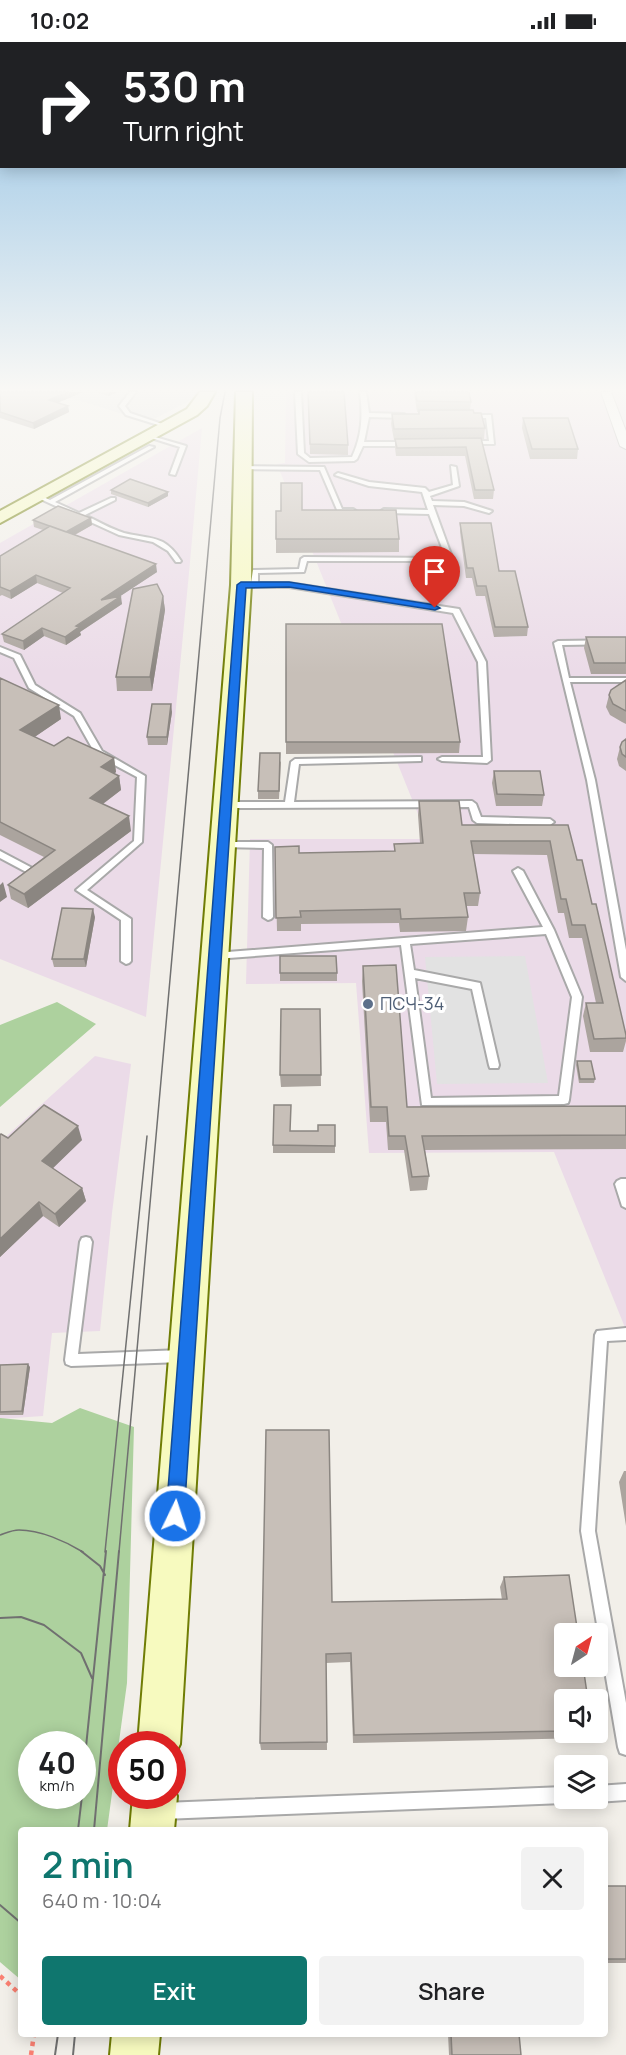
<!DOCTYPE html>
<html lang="en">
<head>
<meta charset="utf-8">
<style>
	:root { --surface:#fff; --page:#f2f2f2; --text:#202124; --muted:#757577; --accent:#0f766e }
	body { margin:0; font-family:Manrope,sans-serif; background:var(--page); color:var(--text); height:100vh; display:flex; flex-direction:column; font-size:22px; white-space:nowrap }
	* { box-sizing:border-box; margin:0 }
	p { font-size:20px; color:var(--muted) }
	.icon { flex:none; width:33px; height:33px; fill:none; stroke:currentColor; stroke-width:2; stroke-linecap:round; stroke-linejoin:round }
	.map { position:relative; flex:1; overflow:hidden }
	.details { position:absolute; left:18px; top:1785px; width:590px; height:210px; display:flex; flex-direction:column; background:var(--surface); border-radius:6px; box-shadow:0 3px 15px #0003 }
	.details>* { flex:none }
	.top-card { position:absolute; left:0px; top:0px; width:627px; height:126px; box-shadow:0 3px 15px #0003; background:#202124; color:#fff; overflow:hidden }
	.needle { width:39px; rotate:36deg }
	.tools { position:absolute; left:554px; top:1581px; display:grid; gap:12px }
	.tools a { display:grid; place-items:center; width:54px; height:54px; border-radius:6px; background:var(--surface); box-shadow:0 3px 15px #0003; font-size:30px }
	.speed { position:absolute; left:18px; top:1689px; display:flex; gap:12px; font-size:30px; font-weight:700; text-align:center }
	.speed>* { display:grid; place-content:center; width:78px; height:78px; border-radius:50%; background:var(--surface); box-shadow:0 3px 15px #0003; line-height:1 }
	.speed small { font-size:15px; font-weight:400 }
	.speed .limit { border:9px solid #d22; background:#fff; color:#111 }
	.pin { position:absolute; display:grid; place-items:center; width:51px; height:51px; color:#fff; margin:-62px -26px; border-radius:50% 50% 50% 0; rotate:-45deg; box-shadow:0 0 6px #0007 }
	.pin .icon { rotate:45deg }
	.me { position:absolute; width:66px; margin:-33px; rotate:4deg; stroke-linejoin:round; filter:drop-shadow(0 0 4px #0008) }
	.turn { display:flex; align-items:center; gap:21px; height:126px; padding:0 24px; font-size:27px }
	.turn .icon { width:78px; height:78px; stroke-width:2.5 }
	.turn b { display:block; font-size:42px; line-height:51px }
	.round { display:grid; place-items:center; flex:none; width:63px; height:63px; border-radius:6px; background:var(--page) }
	.head { display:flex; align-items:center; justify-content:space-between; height:102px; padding:0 24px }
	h1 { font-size:36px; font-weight:600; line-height:45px; color:var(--accent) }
	.cta { display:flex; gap:12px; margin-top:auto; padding:12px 24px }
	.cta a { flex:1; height:69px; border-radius:6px; background:var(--accent); color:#fff; font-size:24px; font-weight:600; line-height:69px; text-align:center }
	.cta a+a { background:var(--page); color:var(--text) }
	.status { display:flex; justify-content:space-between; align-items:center; height:42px; padding:0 30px; background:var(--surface); direction:ltr }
	.status svg { height:16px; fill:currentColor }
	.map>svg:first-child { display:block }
	.residential { fill:#e0dfdf }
	.industrial { fill:#ebdbe8 }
	.forest { fill:#add19e; fill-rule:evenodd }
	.parking { fill:#e2e2e2 }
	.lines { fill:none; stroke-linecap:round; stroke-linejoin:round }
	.lane-casing { stroke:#a9a9a9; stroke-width:4 }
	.street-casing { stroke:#a9a9a9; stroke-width:2 }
	.secondary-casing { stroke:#707d05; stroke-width:4 }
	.path { stroke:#fa8072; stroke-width:4.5; stroke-dasharray:4.5 4.5; stroke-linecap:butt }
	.lane { fill:#fff; fill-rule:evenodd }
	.street { fill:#fff; fill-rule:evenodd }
	.secondary { fill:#f7fabf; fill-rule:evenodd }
	.tram-far1 { stroke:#707070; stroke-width:1.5 }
	.tram { stroke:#707070; stroke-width:2 }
	.wall { fill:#aba49e }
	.shaded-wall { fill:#8b8681 }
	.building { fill:#c7bfb8; stroke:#8b8681; stroke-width:1.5 }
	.route { fill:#1a73e8; stroke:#114b97; stroke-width:1.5 }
	.service-dot { fill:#5c6f8a; stroke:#fff; stroke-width:2 }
	.labels { text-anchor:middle; stroke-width:6; stroke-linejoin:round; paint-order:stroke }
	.service-label { font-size:18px; fill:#4e5e75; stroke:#fff; text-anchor:start }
</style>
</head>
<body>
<div class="status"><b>10:02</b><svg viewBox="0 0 49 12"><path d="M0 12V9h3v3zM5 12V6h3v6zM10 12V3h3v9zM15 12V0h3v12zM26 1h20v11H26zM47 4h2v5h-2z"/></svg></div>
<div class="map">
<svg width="626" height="2013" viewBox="0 0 626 2013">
	<rect width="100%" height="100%" fill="#f2efe9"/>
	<path class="residential" d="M52 350H207L148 380Z"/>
	<path class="industrial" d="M286 350H626V1288L554 1110 369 1111 356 941 246 942 250 797H428L277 422 285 421Z
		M202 386 189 531 146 975 0 917V501Z
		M95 1014 131 1022 112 1171 100 1289 52 1291 43 1374 0 1377V1100Z"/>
	<path class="forest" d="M57 960 96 982 0 1065V983Z
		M80 1366 134 1385 127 1641 107 1788H21V1938L0 1920V1376L52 1381ZM32 1702H82V1754H32Z"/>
	<path class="parking" d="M525 914 548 1041 437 1042 425 915Z"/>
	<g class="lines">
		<g class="lane-casing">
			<path id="lane" d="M130 350H136L125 364 130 371 168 384V386L126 373 119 364Z
				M295 350H301L304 411 310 416 352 415C362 394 363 374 360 350H366L369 371 404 372 407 374 404 376 369 375 364 400H407L410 402 407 404H363L357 417 354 419 309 420 298 412Z
				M466 373H491L494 402H466V400L468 399H489L486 376H468L466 375Z
				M148 393 186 404 175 433 170 432 180 405 148 395Z
				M149 404 154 405 55 460 79 471 111 456H115V458L85 473C97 479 111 487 124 491 152 498 164 492 181 519L180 520H176L168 509 153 500 119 493 36 455 39 453 50 458Z
				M243 424 324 425 342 467H353L356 469 353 471 338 470 320 428 241 427V425Z
				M451 424 456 425 459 444 430 454 432 459 464 460 492 469 489 471 464 464 433 463 453 518 452 519H307L304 530 258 531V541H289L459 567 486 620 491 718 487 721 442 719 438 717 442 715H483L478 620 453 571 289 545H248L244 543 251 541 253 528 299 527 301 517 304 515 446 516 429 472 384 471 381 469 384 467 428 468 422 450 369 444 335 433 338 431 369 440 425 446 429 450 453 443Z
				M626 598V602L562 603 569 636H626V640H570L595 738 626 908V939L621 935 587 738 554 601 558 599Z
				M0 605 20 613 35 643 80 671 102 709 145 734 142 800 87 848 131 877V919L129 921 126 922 121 919V878L76 848 134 799 137 735 96 713 74 674 29 646 14 616 0 610Z
				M418 715H421V719L299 722 294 760 472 759 476 762 481 775 550 777 554 780 550 783 477 781 473 778 469 765 226 766 222 763 226 760H285L291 720 295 717Z
				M223 800H268L272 803 273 875 271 877 268 878 263 875 264 806 220 805 219 803 220 801Z
				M0 809 36 828 38 830 36 832H30L0 816Z
				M518 826 523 829 554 888 582 955 569 1058 568 1061 564 1062 422 1063 401 903 215 917 210 914 215 911 543 885 513 829ZM546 892 572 955 559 1054 431 1056 415 936 472 947 489 1023 490 1026H498L499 1023 480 941 414 928 410 902Z
				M621 1137H626V1166L622 1164 615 1142 617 1139Z
				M86 1195 90 1196 92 1200 78 1312 182 1308 187 1310 188 1314 187 1318 182 1320 71 1324 66 1322 65 1318 80 1200 82 1196Z
				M626 1286V1298L607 1299 595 1489 626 1661V1713L620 1711 618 1705 581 1489 595 1293 597 1289Z
				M626 1742V1758L597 1760 591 1758 597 1756V1744Z
				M564 1745V1756H571L564 1761 163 1777 157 1775 155 1769 157 1763 163 1761Z"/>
		</g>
		<g class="street-casing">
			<path id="street" d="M601 350H611L626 389V407L620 404Z"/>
		</g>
		<g class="secondary-casing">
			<path id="secondary" d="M200 350H215L207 364 197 373 0 481V469L187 367Z
				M236 350H252L251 543 180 1702 172 1718V1702H138L231 543Z
				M172 1743 177 1754 174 1788H130L133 1754H172Z
				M112 1992H160L158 2013H110Z"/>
		</g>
		<path class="path" d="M0 1934 21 1953
			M31 2013 34 1992"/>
		<use href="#lane" class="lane"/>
		<use href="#street" class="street"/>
		<use href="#secondary" class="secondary"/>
		<path class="tram-far1" d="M0 1493C6 1491 12 1488 19 1488 40 1488 65 1499 83 1510
			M105 1510 147 1094
			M119 1510 220 376 225 350"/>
		<path class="tram" d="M81 1509 100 1524 105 1533
			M0 1576 21 1575 44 1583 81 1611 92 1636
			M82 1744 106 1509
			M78 1788 82 1754
			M94 1788 119 1509
			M0 1863 21 1881
			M55 2013 58 1992
			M73 2013 75 1992"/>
	</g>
	<path class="wall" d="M0 350H83L57 361 68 364 69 370 34 387 0 376Z
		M96 350H117L109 354Z
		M308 350 348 403V413L310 412Z
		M414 350H469L471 360 470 368 485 386 484 397H481L494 448 493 457H474L465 414H396L395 406V398H394L391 382 392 372H418V370H417Z
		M523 376 578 407 577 417H530L522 386Z
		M111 448 168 450V454L148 465 111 452Z
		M302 468 399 497V510L276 511V497Z
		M91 476 92 483 75 493 157 530 119 555 122 562 80 590 81 593 66 603 44 594 24 608 4 600 2 592 63 551 37 541 11 557 2 553 0 554V514L43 488 34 485 33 478Z
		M460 481 499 529 528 585 527 594 494 595 485 554H476L472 536H466L460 490Z
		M163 554 165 568 152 649H117L116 635Z
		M286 582 460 700 459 711 286 712Z
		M586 595H626V632H591L584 606Z
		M0 636 61 677 34 695 54 704 114 716 116 730 114 732 119 734 121 748 103 762 131 789 28 866 11 857 8 843 44 815 0 793Z
		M626 638V682L622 680 610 673 606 665 609 653Z
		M172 670 167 703H148L147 695Z
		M626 697V729L619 724 617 717 620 705Z
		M281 719 279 757H258V749Z
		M494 729 544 753 542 764H496L492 741Z
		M419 759 462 783H568L577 818 592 862 626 993V999L623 1010H590L583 974 586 961H596L582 896H569L564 871H558L547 813 473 812 480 851 478 864H466L468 875 466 889 400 890 399 881 301 882V889H277L275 805 299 811 394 809V802L420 801 418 773Z
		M95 875 86 925H54L52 917Z
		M280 914 337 931V939H280Z
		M363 924 407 1065 626 1064V1107L425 1108 429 1134 427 1148 410 1149 404 1108H388L386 1080H370L362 939Z
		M320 967 321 1044 281 1045 280 1033Z
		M577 1019 595 1037 594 1041H579L576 1023Z
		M335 1083V1111H273V1103L291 1089H318Z
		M0 1093 8 1096 82 1098 52 1126 82 1146 86 1159 59 1185 43 1174 0 1215Z
		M0 1323 30 1325 23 1373H0Z
		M624 1429H626V1484L619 1440Z
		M504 1535 564 1658V1690H591L587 1696 353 1701 350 1620 326 1621 327 1708H261L260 1701 332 1560 502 1558 500 1545Z
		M604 1844H626V1921H604Z
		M448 1992H519L521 2013H449Z"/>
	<path class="shaded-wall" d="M69 350H83L50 364 49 358Z
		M108 350H117L109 354Z
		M68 364 69 370 34 387 33 381Z
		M168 450V454L148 465V461Z
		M91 476 92 483 67 497 66 490Z
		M156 522 157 530 102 566 101 558Z
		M36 533 37 541 11 557 10 549Z
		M121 554 122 562 80 590 81 593 66 603 65 595 76 584Z
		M163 554 165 568 152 649 150 635Z
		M42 586 44 594 24 608 23 599Z
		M171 662 172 670 167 703V695Z
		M59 663 61 677 23 703 20 688Z
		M114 716 116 730 103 740 101 725Z
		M119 734 121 748 92 770 90 756Z
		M129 774 131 789 28 866 24 852Z
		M3 840 7 855 0 860V843Z
		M93 867 95 875 86 925 84 917Z
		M78 1084 82 1098 46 1133 42 1119Z
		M82 1146 86 1159 59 1185 55 1172Z
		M39 1160 43 1174 0 1215V1197Z
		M28 1322 30 1325 23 1373 22 1369Z"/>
	<path class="building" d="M0 350H69L49 358 68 364 33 381 0 370Z
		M308 350H344L348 403 310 402Z
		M416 350H469L471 360 417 359Z
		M419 368H473L474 371H481L485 386 394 387 392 372H419Z
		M523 376H568L578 407H532Z
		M481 396 494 448H475L466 405 397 406 395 397Z
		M130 437 168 450 148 461 111 448Z
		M281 441H302V468H396L399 497H276V469H281Z
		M58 464 91 476 66 490 33 478Z
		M460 481H491L499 529H515L528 585H495L486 544H477L473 526H467Z
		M50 484 156 522 101 558 121 554 76 584 79 585 65 595 42 586 23 599 2 592 70 546 36 533 10 549 0 545V514Z
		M157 542 163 554 150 635H116L133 547Z
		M286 582H442L460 700H286Z
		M586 595H626V621H594Z
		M0 636 59 663 20 688 54 704 68 695 114 716 101 725 119 734 90 756 129 774 24 852 8 843 55 808 0 780Z
		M626 638V669L613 662 609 653 611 648Z
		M152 662H171L167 695H147Z
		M626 697V715L622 712 620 705 622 700Z
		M260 711H280L279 749H258Z
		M494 729H540L544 753 497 752Z
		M419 759H459L462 783H568L577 818H582L592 862H596L626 993V996L594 997 586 961H603L585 883H572L566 857H561L550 799H471L480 851H464L468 875 401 877 400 867 300 869 301 875 276 876 275 805 299 804V811L395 809 394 802 423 801Z
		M62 866 93 867 84 917H52Z
		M280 914H336L337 931H280Z
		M396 923 407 1065 626 1064V1093L422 1094 429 1134 412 1135 405 1094H389L387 1065H371L363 924Z
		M281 967H320L321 1033H280Z
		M577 1019H591L595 1037H580Z
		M44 1063 78 1084 42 1119 82 1146 55 1172 39 1160 0 1197V1093L1 1092 8 1096Z
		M274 1063H291L290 1089H318V1083H335V1104L273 1103Z
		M28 1322 22 1369 0 1370V1323Z
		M266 1388H329L332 1560 507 1557 504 1535 569 1533 578 1592H564V1624H583L588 1658H564V1689L354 1693 351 1611 326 1612 327 1700 260 1701Z
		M604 1844H626V1917H604Z
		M451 1992H519L521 2013H452Z"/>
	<linearGradient id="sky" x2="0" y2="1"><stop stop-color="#8fc0e4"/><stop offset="0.55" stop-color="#f9f8f5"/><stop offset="1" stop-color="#f9f8f5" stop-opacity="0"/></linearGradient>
	<rect width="626" height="632" fill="url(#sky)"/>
	<path class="route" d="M241 540H289L435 563 440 566 435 568 289 545 246 546 184 1474 181 1480 175 1483 168 1480 166 1474 237 543Z"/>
	<circle class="service-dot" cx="368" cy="962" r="6"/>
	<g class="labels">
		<g class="service-label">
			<text x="380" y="968">ПСЧ-34</text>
		</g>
	</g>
</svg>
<div class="tools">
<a><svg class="needle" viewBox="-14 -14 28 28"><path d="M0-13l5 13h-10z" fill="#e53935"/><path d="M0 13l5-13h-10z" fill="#757577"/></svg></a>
<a><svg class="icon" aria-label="sound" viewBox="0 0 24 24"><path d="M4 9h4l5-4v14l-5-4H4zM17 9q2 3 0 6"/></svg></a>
<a><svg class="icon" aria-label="layers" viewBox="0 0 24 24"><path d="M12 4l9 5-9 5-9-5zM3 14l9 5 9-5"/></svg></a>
</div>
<div class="speed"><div>40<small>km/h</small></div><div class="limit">50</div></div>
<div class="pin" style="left:435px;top:566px;background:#d93025"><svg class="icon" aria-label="arrive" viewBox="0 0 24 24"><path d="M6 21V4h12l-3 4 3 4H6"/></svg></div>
<svg class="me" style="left:175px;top:1474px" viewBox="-20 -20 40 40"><circle r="17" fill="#1a73e8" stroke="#fff" stroke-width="3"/><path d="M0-11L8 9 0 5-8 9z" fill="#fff"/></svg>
<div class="top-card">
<div class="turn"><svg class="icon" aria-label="right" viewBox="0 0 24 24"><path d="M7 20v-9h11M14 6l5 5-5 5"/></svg><div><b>530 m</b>Turn right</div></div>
</div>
<section class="details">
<div class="head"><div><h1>2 min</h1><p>640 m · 10:04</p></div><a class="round"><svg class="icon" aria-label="close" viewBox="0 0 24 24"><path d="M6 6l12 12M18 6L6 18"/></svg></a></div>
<div class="cta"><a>Exit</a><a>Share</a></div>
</section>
</div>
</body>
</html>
